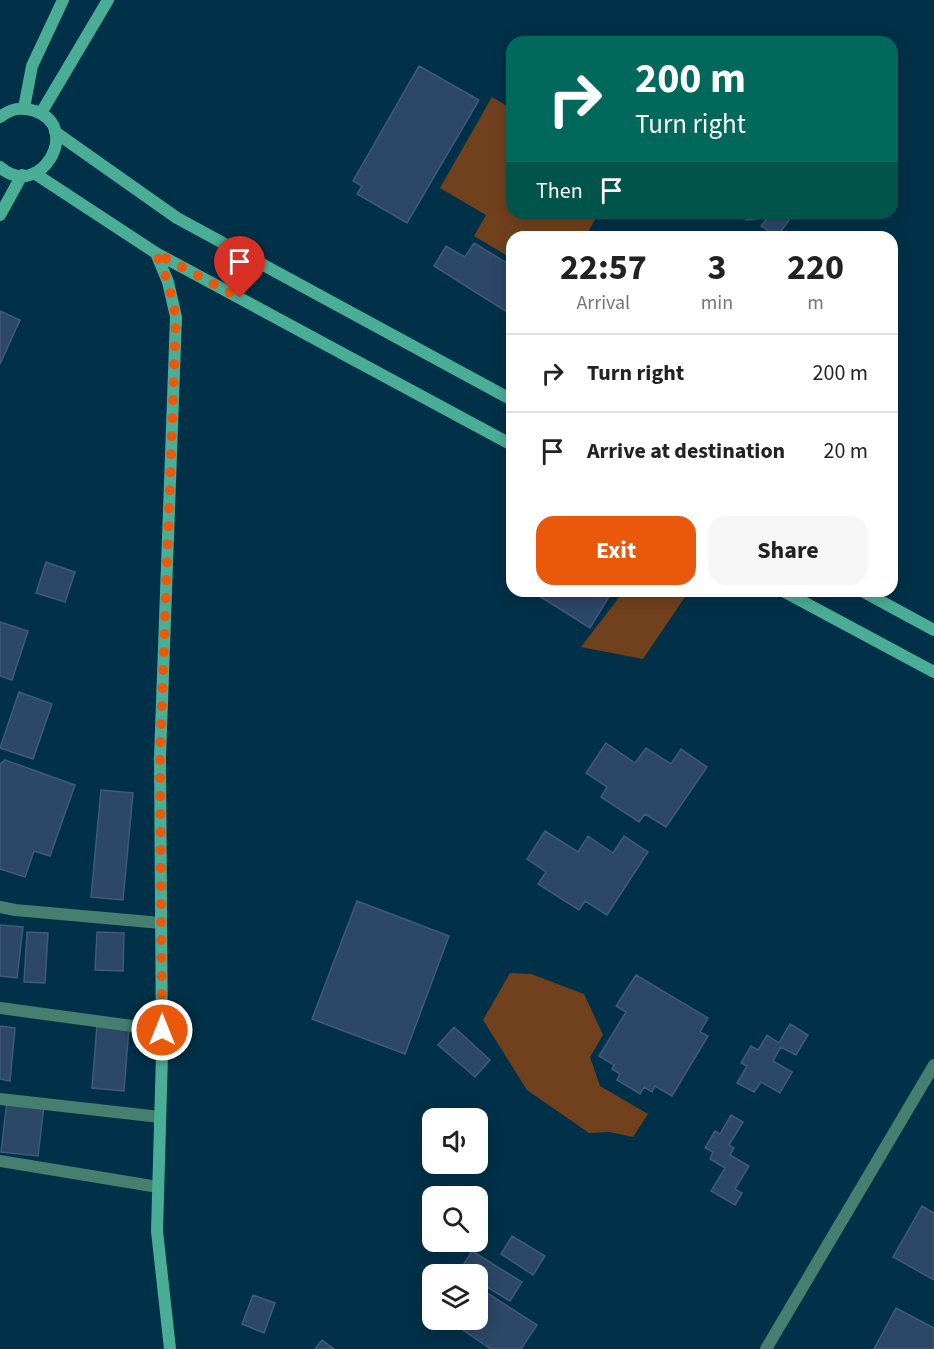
<!DOCTYPE html>
<html lang="en">
<head>
<meta charset="utf-8">
<style>
	:root { --surface:#fff; --page:#f6f6f6; --text:#222; --muted:#767676; --line:#e0e0e0; --accent:#ea580c }
	body { margin:0; font-family:"Source Sans 3",sans-serif; background:var(--page); color:var(--text); height:100vh; display:flex; flex-direction:column; font-size:22px; white-space:nowrap }
	* { box-sizing:border-box; margin:0 }
	p { font-size:20px; color:var(--muted) }
	.icon { flex:none; width:33px; height:33px; fill:none; stroke:currentColor; stroke-width:2; stroke-linecap:round; stroke-linejoin:round }
	.map { position:relative; flex:1; overflow:hidden }
	.side { position:absolute; left:506px; top:231px; width:392px; height:366px; display:flex; flex-direction:column; background:var(--surface); border-radius:18px; box-shadow:0 3px 15px #0003 }
	.side>* { flex:none }
	.banner { position:absolute; left:506px; top:36px; width:392px; height:183px; border-radius:18px; box-shadow:0 3px 15px #0003; background:#00695c; color:#fff; overflow:hidden }
	.controls { position:absolute; left:422px; top:1108px; display:grid; gap:12px }
	.controls a { display:grid; place-items:center; width:66px; height:66px; border-radius:12px; background:var(--surface); box-shadow:0 3px 15px #0003; font-size:30px }
	.pin { position:absolute; display:grid; place-items:center; width:51px; height:51px; color:#fff; margin:-62px -26px; border-radius:50% 50% 50% 0; rotate:-45deg; box-shadow:0 0 6px #0007 }
	.pin .icon { rotate:45deg }
	.me { position:absolute; width:66px; margin:-33px; rotate:0deg; stroke-linejoin:round; filter:drop-shadow(0 0 4px #0008) }
	.turn { display:flex; align-items:center; gap:21px; height:126px; padding:0 30px; font-size:27px }
	.turn .icon { width:78px; height:78px; stroke-width:2.5 }
	.turn b { display:block; font-size:42px; line-height:51px }
	.then { display:flex; align-items:center; height:57px; padding:0 30px; background:#0003; gap:12px; font-size:22px }
	.eta { display:flex; justify-content:space-evenly; align-items:center; height:102px; text-align:center }
	.eta b { font-size:36px; font-weight:700; line-height:42px }
	.button { display:flex; gap:12px; margin-top:auto; padding:12px 30px }
	.button a { flex:1; height:69px; border-radius:18px; background:var(--accent); color:#fff; font-size:24px; font-weight:700; line-height:69px; text-align:center }
	.button a+a { background:var(--page); color:var(--text) }
	ul { padding:0; list-style:none }
	li { display:flex; align-items:center; gap:18px; height:78px; padding:0 30px; border-top:2px solid var(--line) }
	li div { flex:1 }
	li b { display:block; font-size:22px }
	li em { font-style:normal }
	.map>svg:first-child { display:block }
	.green { fill:#71411d }
	.building { fill:#2d4767; stroke:#405a7c; stroke-width:1.5 }
	.lines { fill:none; stroke-linecap:round; stroke-linejoin:round }
	.street { stroke:#457f70; stroke-width:12 }
	.secondary { stroke:#4aae96; stroke-width:12 }
	.route { stroke:#ea580c; stroke-width:10; stroke-dasharray:0 18 }
</style>
</head>
<body>
<div class="map">
<svg width="934" height="1349" viewBox="0 0 934 1349">
	<rect width="100%" height="100%" fill="#003148"/>
	<path class="green" d="M492 97 511 108 512 213H599L585 237H512L511 258 474 236 486 215 440 188Z
		M612 591H689L643 659 581 647 620 596Z
		M510 973 531 974 584 994 603 1035 590 1057 600 1086 648 1114 633 1137 610 1132 589 1133 527 1090 483 1020Z"/>
	<path class="building" d="M419 66 479 100 407 223 357 194 362 186 353 181Z
		M745 213H794L777 237 761 226 766 220 764 218 746 220Z
		M474 243 512 266V305L507 312 434 266 446 246 465 257Z
		M0 311 20 320 0 364Z
		M46 562 75 572 65 602 36 593Z
		M531 591H604L610 595 590 628Z
		M0 622 28 631 12 680 0 676Z
		M19 692 52 704 33 759 0 748Z
		M606 743 635 763 646 748 671 764 681 749 707 767 666 827 645 814 639 822 601 797 607 787 586 773Z
		M5 760 75 785 50 856 34 851 25 877 0 869V764Z
		M101 790 133 793 123 900 91 897Z
		M545 831 578 852 588 836 613 853 624 836 648 852 607 915 585 901 579 910 538 884 546 872 527 859Z
		M357 901 449 936 405 1054 312 1019Z
		M0 925 23 927 17 978 0 976Z
		M27 932 48 933 45 983 24 982Z
		M97 932 124 933 123 971 95 970Z
		M636 975 708 1018 700 1032 708 1036 672 1096 655 1086 652 1092 644 1087 640 1094 617 1080 620 1074 612 1069 614 1065 599 1056 626 1012 616 1006Z
		M790 1024 808 1035 796 1055 781 1047 773 1061 792 1072 780 1093 761 1082 754 1092 737 1083 747 1066 741 1063 751 1046 758 1050 767 1035 779 1043Z
		M97 1025 129 1027 124 1091 92 1088Z
		M0 1026 15 1028 10 1081 0 1079Z
		M454 1027 490 1060 475 1077 438 1045Z
		M7 1101 44 1106 38 1156 1 1152Z
		M731 1115 743 1122 729 1145 734 1148 730 1155 749 1166 735 1189 742 1193 735 1205 711 1191 725 1168 710 1159 713 1152 705 1148 715 1131 720 1134Z
		M922 1206 934 1213V1280L893 1257Z
		M512 1236 545 1256 533 1275 501 1254Z
		M472 1251 522 1282 510 1301 477 1281V1275H467L460 1270Z
		M478 1287 537 1325 521 1349H491L454 1324 456 1320H477Z
		M253 1295 275 1303 264 1333 242 1324Z
		M896 1308 934 1328V1349H874Z
		M322 1340 334 1349H315Z"/>
	<g class="lines">
		<path class="street" d="M0 907 15 910 161 923
			M0 1008 162 1030
			M0 1099 160 1117
			M0 1161 158 1187
			M766 1349 934 1065"/>
		<path class="secondary" d="M24 108 32 66 63 0
			M41 113 108 0
			M0 117C12 108 21 107 35 111 83 127 40 202 0 167
			M55 132 177 218 512 400
			M34 173 156 253 512 445
			M0 215 22 175
			M156 253 168 282 176 317 160 757 162 1055 157 1231 170 1349
			M783 591 934 672
			M862 591 934 630"/>
	</g>
	<g class="lines">
		<path class="route" d="M162 1030 160 757 176 317 168 282 156 253 240 298"/>
	</g>
</svg>
<div class="controls">
<a><svg class="icon" aria-label="sound" viewBox="0 0 24 24"><path d="M4 9h4l5-4v14l-5-4H4zM17 9q2 3 0 6"/></svg></a>
<a><svg class="icon" aria-label="search" viewBox="0 0 24 24"><circle cx="10" cy="10" r="6"/><path d="M15 15l6 6"/></svg></a>
<a><svg class="icon" aria-label="layers" viewBox="0 0 24 24"><path d="M12 4l9 5-9 5-9-5zM3 14l9 5 9-5"/></svg></a>
</div>
<div class="pin" style="left:240px;top:298px;background:#d93025"><svg class="icon" aria-label="arrive" viewBox="0 0 24 24"><path d="M6 21V4h12l-3 4 3 4H6"/></svg></div>
<svg class="me" style="left:162px;top:1030px" viewBox="-20 -20 40 40"><circle r="17" fill="#ea580c" stroke="#fff" stroke-width="3"/><path d="M0-11L8 9 0 5-8 9z" fill="#fff"/></svg>
<div class="banner">
<div class="turn"><svg class="icon" aria-label="right" viewBox="0 0 24 24"><path d="M7 20v-9h11M14 6l5 5-5 5"/></svg><div><b>200 m</b>Turn right</div></div>
<div class="then">Then<svg class="icon" aria-label="arrive" viewBox="0 0 24 24"><path d="M6 21V4h12l-3 4 3 4H6"/></svg></div>
</div>
<section class="side">
<div class="eta">
<div><b>22:57</b><p>Arrival</p></div>
<div><b>3</b><p>min</p></div>
<div><b>220</b><p>m</p></div>
</div>
<ul>
<li><svg class="icon" aria-label="right" viewBox="0 0 24 24"><path d="M7 20v-9h11M14 6l5 5-5 5"/></svg><div><b>Turn right</b></div><em>200 m</em></li>
<li><svg class="icon" aria-label="arrive" viewBox="0 0 24 24"><path d="M6 21V4h12l-3 4 3 4H6"/></svg><div><b>Arrive at destination</b></div><em>20 m</em></li>
</ul>
<div class="button"><a>Exit</a><a>Share</a></div>
</section>
</div>
</body>
</html>
